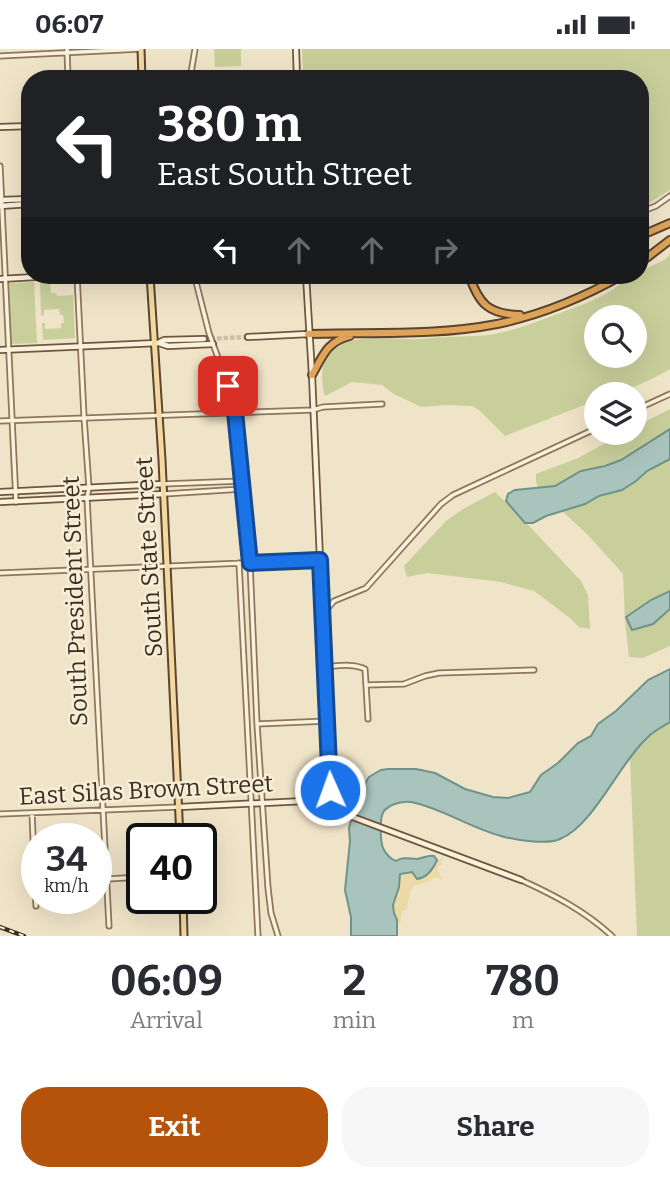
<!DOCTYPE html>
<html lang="en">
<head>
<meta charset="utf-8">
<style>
	:root { --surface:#fff; --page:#f7f7f7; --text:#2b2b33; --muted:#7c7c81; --accent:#b45309 }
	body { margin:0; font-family:Bitter,serif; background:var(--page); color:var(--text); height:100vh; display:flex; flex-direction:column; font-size:26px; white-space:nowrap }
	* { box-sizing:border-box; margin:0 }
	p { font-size:23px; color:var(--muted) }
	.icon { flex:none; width:38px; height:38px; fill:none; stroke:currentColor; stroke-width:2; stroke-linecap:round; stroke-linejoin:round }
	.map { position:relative; height:887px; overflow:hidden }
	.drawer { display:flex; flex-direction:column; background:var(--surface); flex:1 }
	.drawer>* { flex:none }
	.banner { position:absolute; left:21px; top:21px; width:628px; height:214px; border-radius:28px; box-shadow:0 7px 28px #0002; background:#202124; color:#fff; overflow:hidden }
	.fabs { position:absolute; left:584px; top:256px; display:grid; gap:14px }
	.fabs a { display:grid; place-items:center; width:63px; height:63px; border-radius:50%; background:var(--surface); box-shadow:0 7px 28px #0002; font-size:35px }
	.speed { position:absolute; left:21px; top:774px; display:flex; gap:14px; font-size:35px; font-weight:700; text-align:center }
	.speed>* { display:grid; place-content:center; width:91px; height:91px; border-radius:50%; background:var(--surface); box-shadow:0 7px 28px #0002; line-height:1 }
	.speed small { font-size:18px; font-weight:400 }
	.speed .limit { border:4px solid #111; border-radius:10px; background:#fff; color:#111 }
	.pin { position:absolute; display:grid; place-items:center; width:60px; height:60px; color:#fff; margin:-30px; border-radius:14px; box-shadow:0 4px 10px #0006 }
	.me { position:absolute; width:77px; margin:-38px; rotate:358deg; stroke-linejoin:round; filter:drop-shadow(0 0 5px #0008) }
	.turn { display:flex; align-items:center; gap:24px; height:147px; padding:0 21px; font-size:32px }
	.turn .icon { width:91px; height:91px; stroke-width:2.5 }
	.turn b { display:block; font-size:49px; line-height:60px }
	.lanes { display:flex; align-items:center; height:66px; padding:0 21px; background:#0003; justify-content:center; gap:35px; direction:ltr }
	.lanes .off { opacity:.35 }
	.eta { display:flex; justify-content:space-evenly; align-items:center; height:119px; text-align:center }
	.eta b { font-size:42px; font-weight:700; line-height:49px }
	.action { display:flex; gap:14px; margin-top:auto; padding:14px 21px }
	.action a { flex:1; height:80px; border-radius:28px; background:var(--accent); color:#fff; font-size:28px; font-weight:700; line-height:80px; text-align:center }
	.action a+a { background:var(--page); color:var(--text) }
	.status { display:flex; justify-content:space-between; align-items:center; height:49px; padding:0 35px; background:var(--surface); direction:ltr }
	.status svg { height:19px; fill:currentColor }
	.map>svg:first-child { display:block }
	.green { fill:#c9cf9b; fill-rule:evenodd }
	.sand { fill:#ecd9a5 }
	.water { fill:#a9c4bc; stroke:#6f938a; stroke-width:2 }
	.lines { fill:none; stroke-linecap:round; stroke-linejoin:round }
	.secondary-tunnel { stroke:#ccc0a6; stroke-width:4.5; stroke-dasharray:4.5 2; stroke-linecap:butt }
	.street-casing { stroke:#8d765c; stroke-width:7 }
	.secondary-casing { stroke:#6f573f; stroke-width:8 }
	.primary-casing { stroke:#5b4430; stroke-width:9 }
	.highway-casing { stroke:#5b4430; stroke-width:10 }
	.street { stroke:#faf1dc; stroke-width:3.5 }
	.secondary { stroke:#faf1dc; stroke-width:4.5 }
	.primary { stroke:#f3d9a0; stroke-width:5 }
	.highway { stroke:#e0a458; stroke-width:6 }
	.rail-casing { stroke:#3d2e20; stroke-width:4.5 }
	.rail { stroke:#f7eed8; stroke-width:2; stroke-dasharray:5; stroke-linecap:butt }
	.route-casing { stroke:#114b97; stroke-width:18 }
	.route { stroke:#1a73e8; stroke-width:12 }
	.labels { text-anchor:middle; stroke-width:5; stroke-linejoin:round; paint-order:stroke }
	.street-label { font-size:24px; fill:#3d2e20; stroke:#f7eed8 }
</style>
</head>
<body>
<div class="status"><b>06:07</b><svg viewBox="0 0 49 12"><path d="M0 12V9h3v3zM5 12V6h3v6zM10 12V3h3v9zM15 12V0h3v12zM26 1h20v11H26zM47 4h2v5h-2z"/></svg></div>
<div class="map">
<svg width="670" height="887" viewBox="0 0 670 887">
	<rect width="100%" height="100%" fill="#f0e4c8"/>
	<path class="green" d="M214 0H241V17L215 18Z
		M302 0H670V141L641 159 640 30H303Z
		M670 205V320C648 333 622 345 597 345V351L505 387 479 361 472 357 447 356 421 358 394 345 382 336 352 333 325 347C320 332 320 307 336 298 356 286 386 289 409 290 421 291 434 288 446 288 465 287 486 288 504 283 522 279 538 272 555 266 573 259 592 253 609 243 619 237 629 226 640 226L641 222 666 210ZM597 268H635V306H597Z
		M50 232 51 244H56L57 247 73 246 75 289 43 291 42 274H45V280L61 279V274H64L63 266H60L59 260 44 261V266L41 267 40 233Z
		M34 233 37 294 11 295 9 234Z
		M670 360V380L621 411 605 417 588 420 555 437 538 438 536 432V425L578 409 626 383H635V378Z
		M670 410V542L626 568 639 580 653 575 670 560V597L643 609 629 608 625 572 623 525 588 486 562 462 585 455 599 447 622 441 636 432 647 422Z
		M495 443 516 463 581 532 588 546 590 580 579 578 570 569 534 542 501 533 427 524 407 528 404 517 446 472 463 460Z
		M670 673V887H637L630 708 647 689Z"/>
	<path class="sand" d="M441 809H443L441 814 443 815 437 819 442 830 435 828 432 831 413 837 410 842V847L408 852 407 860 402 862 400 875C387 856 399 844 400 824L412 823 417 830C430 828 432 815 441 809Z"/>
	<path class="water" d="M670 380V410L647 422 636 432 622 441 599 447 585 455 546 467 533 474H525L506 452 508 445 515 441 555 437 581 422 605 417 621 411Z
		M670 542V560L653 575 632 581 626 568 651 551Z
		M670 620V673C662 678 654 682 648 688 619 714 594 776 560 790 547 796 515 791 501 787 470 779 442 759 411 753 402 752 390 755 384 762 379 768 380 795 384 801 387 806 390 810 396 812 403 807 409 810 417 810 424 809 427 806 434 807L437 811C433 820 426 829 417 830L412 823 400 825 399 838 393 856 394 864 397 871V887H351V868L345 841 350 792 349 779 358 746 369 728 381 721 388 720H416L435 724 465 740 493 748 508 749 530 743 541 726 558 714 578 694 591 687 598 675 616 662 648 631Z"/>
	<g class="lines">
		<path class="secondary-tunnel" d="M204 290 248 288"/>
		<g class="street-casing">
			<path id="street" d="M67 0 68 30
				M0 7 141 0
				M190 30 195 0
				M0 117 16 453
				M640 163 656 157 670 147
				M77 226 84 368 89 439 87 449 109 877
				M197 226 195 229 209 284 228 336 235 363 250 514 257 675 268 839 271 864 278 887
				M635 361 670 345
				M0 372 313 361 323 358 382 355
				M163 435 242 432
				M164 445 242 440
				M239 514 258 887
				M0 524 320 511
				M322 561 328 559 334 552 366 539 441 455 453 446 597 379
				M325 618C338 617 353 614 365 620L366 636 404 635 425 627 439 624 534 621
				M366 636 368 670
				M257 675 327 672
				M32 764 36 857
				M0 765 179 758
				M107 830 142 828
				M521 831C554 846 585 862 612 887"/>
		</g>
		<g class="secondary-casing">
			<path id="secondary" d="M296 0 297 30
				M0 78 30 77
				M0 151 30 150
				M0 157 30 155
				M306 226 312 326 330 741V751L328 759
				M0 230 71 226
				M248 288 308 285
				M159 294 168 297 213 295
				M0 301 158 294 164 291 204 290
				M0 443 163 435
				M0 453 164 445
				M307 752 326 746 330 742
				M179 758 305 752 334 761 521 831"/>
		</g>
		<g class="primary-casing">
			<path id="primary" d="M141 0 142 30
				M150 226 162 411 180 789
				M183 849 184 887"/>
		</g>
		<g class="highway-casing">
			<path id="highway" d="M640 187 670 174
				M640 214 670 191
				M469 226C479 255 488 265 520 266
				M308 285C371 283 436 287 497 275 541 266 584 248 623 226
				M312 326C323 307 326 293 350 287"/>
		</g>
		<use href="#street" class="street"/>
		<use href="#secondary" class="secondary"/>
		<use href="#primary" class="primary"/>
		<use href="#highway" class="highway"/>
		<g class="rail-casing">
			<path id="rail" d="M0 878 24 887"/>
		</g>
		<use href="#rail" class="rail"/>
	</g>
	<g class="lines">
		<g class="route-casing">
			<path id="route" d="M228 337 235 363 250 514 320 511 330 741"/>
		</g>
		<use href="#route" class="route"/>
	</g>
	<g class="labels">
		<g class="street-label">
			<text transform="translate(149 508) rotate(-93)" y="8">South State Street</text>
			<text transform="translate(75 552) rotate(-92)" y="8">South President Street</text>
			<text transform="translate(146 741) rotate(-3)" y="8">East Silas Brown Street</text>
		</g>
	</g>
</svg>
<div class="fabs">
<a><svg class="icon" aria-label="search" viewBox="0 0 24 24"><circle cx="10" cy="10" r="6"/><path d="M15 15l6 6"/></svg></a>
<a><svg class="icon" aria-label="layers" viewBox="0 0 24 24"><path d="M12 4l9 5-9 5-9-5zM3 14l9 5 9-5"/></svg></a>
</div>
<div class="speed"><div>34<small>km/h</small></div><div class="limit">40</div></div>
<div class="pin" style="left:228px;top:337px;background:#d93025"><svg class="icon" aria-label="arrive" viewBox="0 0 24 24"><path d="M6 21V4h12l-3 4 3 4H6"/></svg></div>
<svg class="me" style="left:330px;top:741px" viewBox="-20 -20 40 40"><circle r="17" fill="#1a73e8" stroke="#fff" stroke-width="3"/><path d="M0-11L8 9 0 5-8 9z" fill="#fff"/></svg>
<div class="banner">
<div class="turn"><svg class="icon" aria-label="left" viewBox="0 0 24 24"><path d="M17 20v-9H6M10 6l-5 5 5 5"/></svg><div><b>380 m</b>East South Street</div></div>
<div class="lanes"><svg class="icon" aria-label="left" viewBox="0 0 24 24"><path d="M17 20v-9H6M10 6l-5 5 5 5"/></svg><svg class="icon off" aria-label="ahead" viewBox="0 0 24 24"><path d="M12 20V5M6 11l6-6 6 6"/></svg><svg class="icon off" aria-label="ahead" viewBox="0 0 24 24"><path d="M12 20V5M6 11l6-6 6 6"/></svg><svg class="icon off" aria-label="right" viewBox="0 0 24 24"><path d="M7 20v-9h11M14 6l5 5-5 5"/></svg></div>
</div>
</div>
<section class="drawer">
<div class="eta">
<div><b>06:09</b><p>Arrival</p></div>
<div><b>2</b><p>min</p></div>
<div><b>780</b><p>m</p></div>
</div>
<div class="action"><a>Exit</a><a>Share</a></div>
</section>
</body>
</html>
